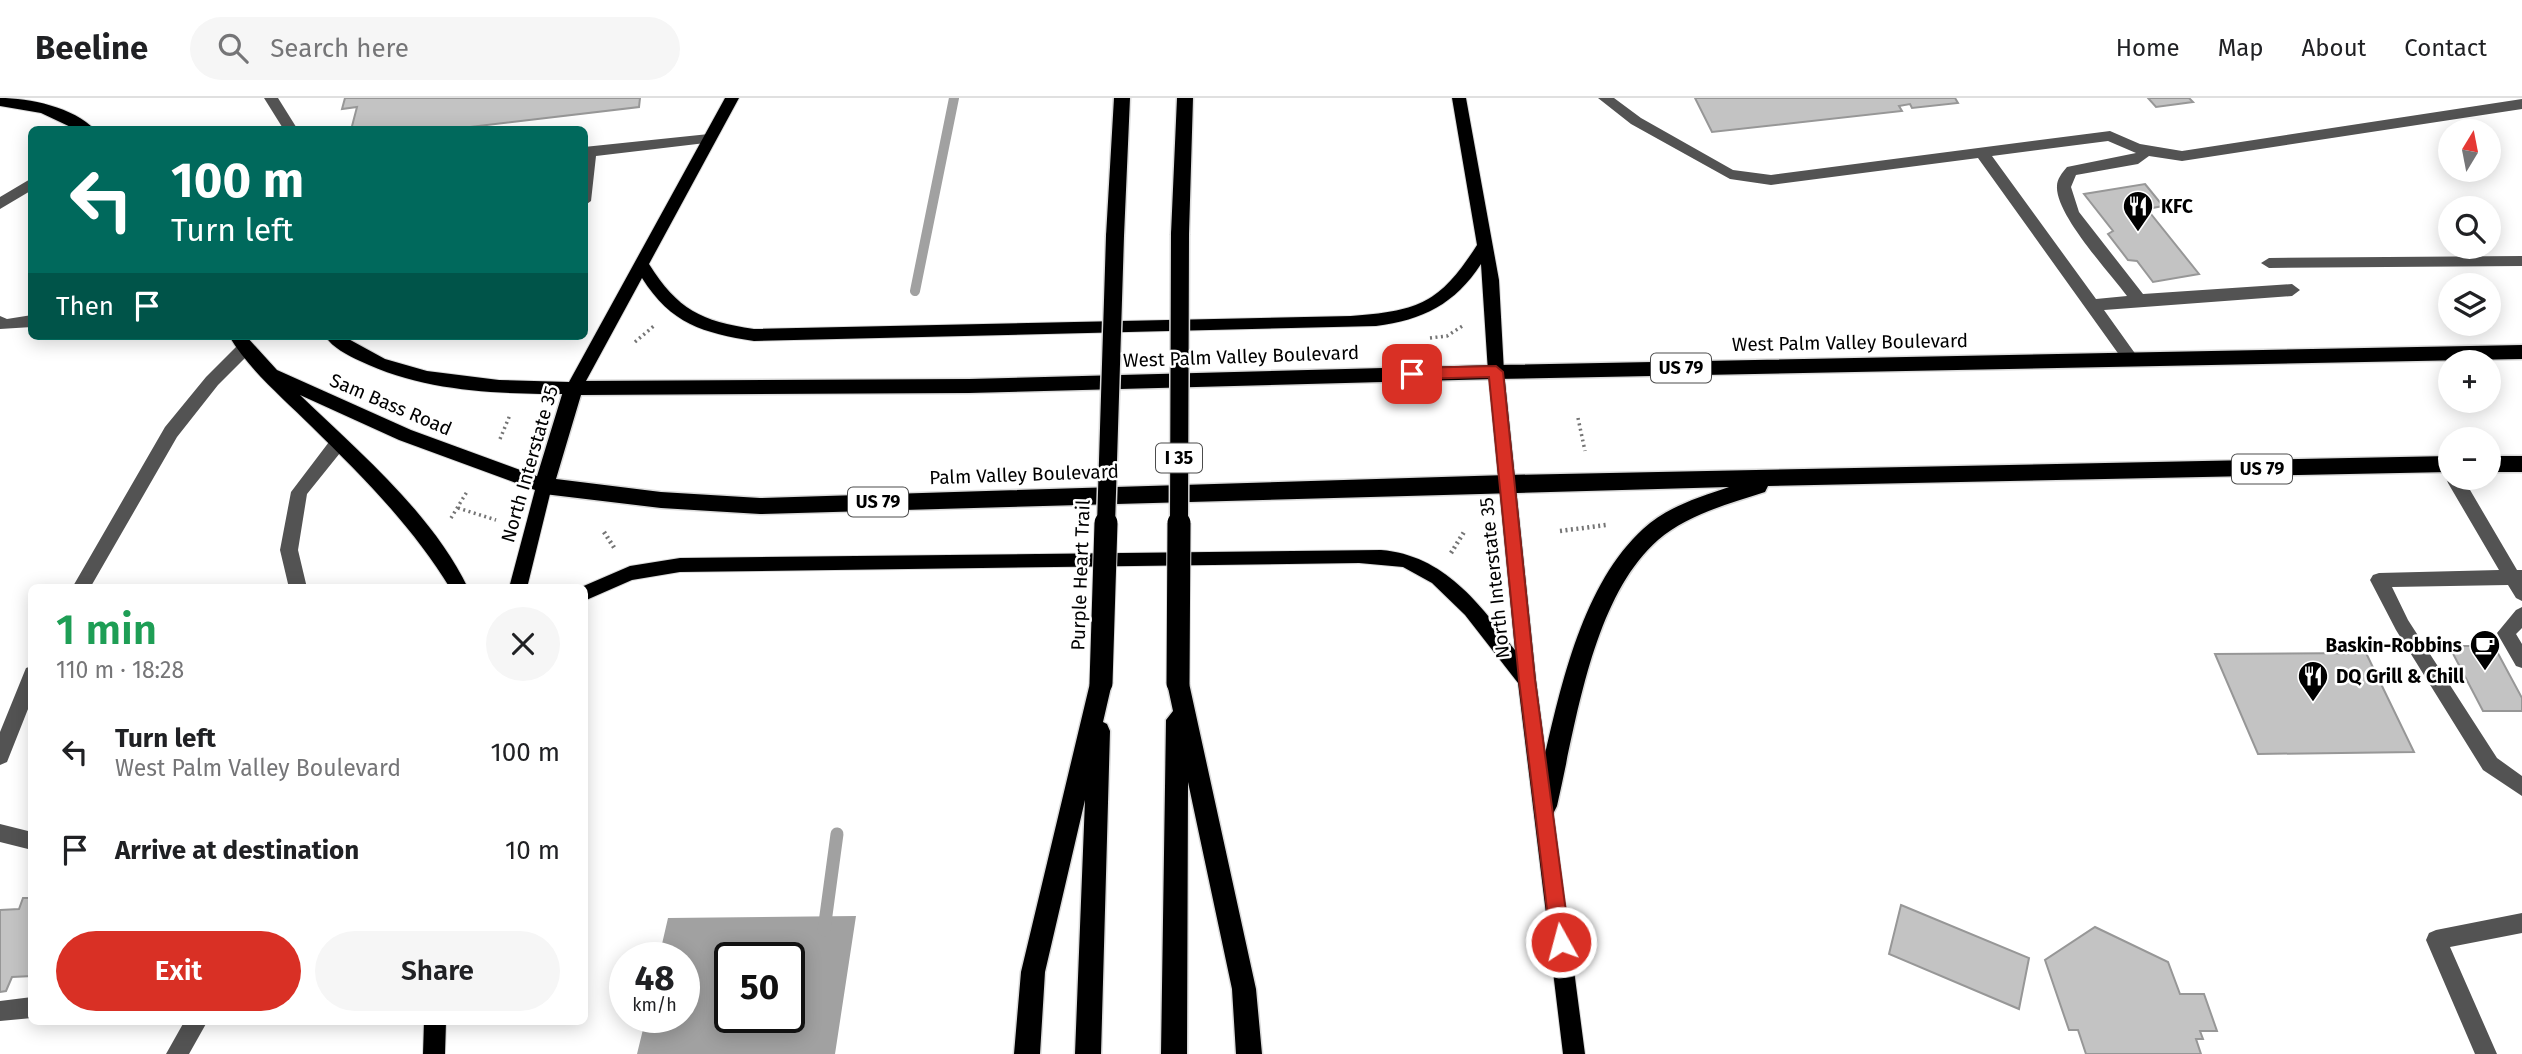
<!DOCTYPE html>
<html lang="en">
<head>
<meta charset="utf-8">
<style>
	:root { --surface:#fff; --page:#f6f6f6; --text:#202124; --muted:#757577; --line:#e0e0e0; --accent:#d93025 }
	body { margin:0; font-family:"Fira Sans",sans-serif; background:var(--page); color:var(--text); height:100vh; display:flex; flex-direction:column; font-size:26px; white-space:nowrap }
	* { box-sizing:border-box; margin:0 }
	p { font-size:23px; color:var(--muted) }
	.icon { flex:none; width:38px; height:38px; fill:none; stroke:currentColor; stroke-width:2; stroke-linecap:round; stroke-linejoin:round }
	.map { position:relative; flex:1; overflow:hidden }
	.side { position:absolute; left:28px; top:486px; width:560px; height:441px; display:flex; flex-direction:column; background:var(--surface); border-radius:10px; box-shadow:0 4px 18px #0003 }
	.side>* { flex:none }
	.hud { position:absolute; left:28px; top:28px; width:560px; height:214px; border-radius:10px; box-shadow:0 4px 18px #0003; background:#00695c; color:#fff; overflow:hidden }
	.needle { width:46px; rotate:10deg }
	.controls { position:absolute; left:2438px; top:21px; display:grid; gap:14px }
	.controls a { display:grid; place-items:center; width:63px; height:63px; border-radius:50%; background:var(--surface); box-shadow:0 4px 18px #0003; font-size:35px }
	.speed { position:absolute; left:609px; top:844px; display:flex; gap:14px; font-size:35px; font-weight:700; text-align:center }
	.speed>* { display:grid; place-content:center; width:91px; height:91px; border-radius:50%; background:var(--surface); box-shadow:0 4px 18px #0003; line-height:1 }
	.speed small { font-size:18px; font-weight:400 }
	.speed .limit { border:4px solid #111; border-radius:10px; background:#fff; color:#111 }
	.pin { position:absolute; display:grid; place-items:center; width:60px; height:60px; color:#fff; margin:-30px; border-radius:14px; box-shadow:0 4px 10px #0006 }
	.me { position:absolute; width:77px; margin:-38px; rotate:353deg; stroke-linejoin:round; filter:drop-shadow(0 0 5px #0008) }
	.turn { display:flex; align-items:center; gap:24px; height:147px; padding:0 28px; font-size:32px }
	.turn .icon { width:91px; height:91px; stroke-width:2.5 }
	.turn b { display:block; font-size:49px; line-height:60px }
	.then { display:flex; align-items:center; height:66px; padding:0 28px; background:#0003; gap:14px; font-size:26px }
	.round { display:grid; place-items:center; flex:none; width:74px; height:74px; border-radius:37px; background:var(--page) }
	.head { display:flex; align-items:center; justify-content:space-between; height:119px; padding:0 28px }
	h1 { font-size:42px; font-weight:600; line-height:52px; color:#1e9e55 }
	.primary-button { display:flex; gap:14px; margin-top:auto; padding:14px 28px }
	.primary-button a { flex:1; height:80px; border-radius:42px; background:var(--accent); color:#fff; font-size:28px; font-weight:600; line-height:80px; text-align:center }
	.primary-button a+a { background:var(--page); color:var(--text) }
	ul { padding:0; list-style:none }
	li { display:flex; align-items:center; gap:21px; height:98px; padding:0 28px }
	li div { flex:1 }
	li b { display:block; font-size:26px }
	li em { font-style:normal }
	header { display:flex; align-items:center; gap:42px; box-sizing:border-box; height:98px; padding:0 35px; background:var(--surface); border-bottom:2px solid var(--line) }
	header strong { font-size:33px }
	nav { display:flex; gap:38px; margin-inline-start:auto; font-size:24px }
	.search { width:490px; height:63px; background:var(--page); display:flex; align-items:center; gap:18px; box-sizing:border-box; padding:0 24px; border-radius:38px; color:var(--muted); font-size:26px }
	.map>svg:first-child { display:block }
	.water { fill:#a1a1a1; fill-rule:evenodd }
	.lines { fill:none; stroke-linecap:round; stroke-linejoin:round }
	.stream-far1 { stroke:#a1a1a1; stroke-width:10 }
	.stream { stroke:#a1a1a1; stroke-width:13 }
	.building { fill:#c3c3c3; stroke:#979797; stroke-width:2 }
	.major-casing { stroke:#dbdbdb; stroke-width:2 }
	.highway-casing { stroke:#dbdbdb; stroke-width:3 }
	.path-far1 { stroke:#757575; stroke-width:3.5; stroke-dasharray:2 3.5; stroke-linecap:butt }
	.path { stroke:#757575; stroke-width:4.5; stroke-dasharray:2 3.5; stroke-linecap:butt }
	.minor { fill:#535353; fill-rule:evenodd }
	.major { fill:#000; fill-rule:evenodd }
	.highway { fill:#000; fill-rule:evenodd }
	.highway-bridge-far1-casing { stroke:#dbdbdb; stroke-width:21; stroke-linecap:butt }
	.highway-bridge-casing { stroke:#dbdbdb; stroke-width:25; stroke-linecap:butt }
	.highway-bridge-far1 { stroke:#000; stroke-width:18 }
	.highway-bridge { stroke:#000; stroke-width:23 }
	.route { fill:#d93025; stroke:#8d1f18; stroke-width:2 }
	.labels { text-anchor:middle; stroke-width:5; stroke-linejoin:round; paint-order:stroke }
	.shield { fill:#fff; stroke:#4c4c4c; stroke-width:2 }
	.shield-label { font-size:18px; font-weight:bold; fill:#000 }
	.poi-label { font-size:19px; font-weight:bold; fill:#000; stroke:#fff; text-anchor:start }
	.street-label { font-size:19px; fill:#000; stroke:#fff }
</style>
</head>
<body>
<header>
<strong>Beeline</strong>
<div class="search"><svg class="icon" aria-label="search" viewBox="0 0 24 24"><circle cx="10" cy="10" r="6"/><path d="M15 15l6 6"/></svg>Search here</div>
<nav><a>Home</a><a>Map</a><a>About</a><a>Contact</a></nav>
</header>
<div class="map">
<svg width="2522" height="956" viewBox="0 0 2522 956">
	<rect width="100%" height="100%" fill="#fff"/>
	<path class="water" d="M856 818 835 956H637L646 919H684V859H659L668 820ZM789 859V919H730V859Z"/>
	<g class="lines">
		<path class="stream-far1" d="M915 193 954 0"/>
		<path class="stream" d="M824 832 837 736"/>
	</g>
	<path class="building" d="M345 0H640L639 9 445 32H351L357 9 342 11Z
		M1695 0H1955L1958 5 1912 10 1910 6 1899 8 1902 13 1712 34Z
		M2148 0H2189L2193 4 2156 9Z
		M2145 86 2163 108 2147 111 2199 176 2153 184 2137 163 2128 162 2108 136 2113 133 2084 96Z
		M2449 548H2494L2522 600V613H2483Z
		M2366 555 2414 654 2258 656 2215 556Z
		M23 800H32V878L12 879 6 893 0 894V812L19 811Z
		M1901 807 2029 860 2019 911 1889 856Z
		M2095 829 2168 864 2180 896H2204L2217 933H2200L2203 941H2196L2201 956H2086L2078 932H2069L2045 862Z"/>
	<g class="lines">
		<g class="major-casing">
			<path id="major" d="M0 0C29 0 74 9 95 32H77L41 15 0 8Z
				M725 0H739L649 166C678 212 701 223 754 231L1351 218C1419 213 1440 205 1477 147L1452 0H1466L1499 182 1504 274 1536 582 1585 956H1563L1518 585 1465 517 1432 485 1403 469 1359 465 680 474 632 482 584 503V490H579L630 468 680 460 1381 452C1444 457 1480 506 1515 552L1488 274 1481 166C1455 206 1423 222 1376 228L754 243C703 235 671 226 642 180L580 294 574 296C501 296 427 295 360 263 347 257 333 250 325 238H343L385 261 427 273 499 282 569 284Z
				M229 238H246L277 272 411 332 550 383 552 388 527 490H509L535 392 399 342 300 297C360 355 431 414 468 490H450C412 428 363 379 311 328 283 300 249 272 229 238Z
				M424 924H446L445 956H423Z"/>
		</g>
		<g class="highway-casing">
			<path id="highway" d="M1114 0H1130L1124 138 1121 143H1109L1106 138Z
				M1177 0H1193L1189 136 1186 141H1174L1171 136Z
				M2522 247V261L1496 281 969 295 581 297 556 381 661 394 760 400 1507 377 2450 358V374L1768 388 1765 394C1729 406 1688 416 1658 442 1592 500 1576 626 1557 708L1553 716 1545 719 1537 716 1533 708C1555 620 1573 495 1643 431 1666 409 1700 399 1729 389L760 416 661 410 544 396 537 394 534 388 564 290 567 285 574 283 969 281 1496 267Z
				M2488 358H2522V374H2488Z
				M1101 575 1109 578 1112 585 1103 624 1107 626 1110 633 1101 956H1075L1085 702 1045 874 1040 956H1014L1021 874 1090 585 1093 578Z
				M1178 575 1186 578 1189 585 1256 891 1262 956H1236L1232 891 1188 684 1187 956H1161L1166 622 1173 613 1167 585 1170 578Z"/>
		</g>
		<path class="path-far1" d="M1430 240 1447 238 1464 227
			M635 244 655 227
			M1578 320 1585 353
			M500 341 510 317
			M458 410 496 422
			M451 420 468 392"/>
		<path class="path" d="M1560 433 1606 427
			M604 434 615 451
			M1451 455 1464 434"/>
		<path class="minor" d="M264 0H278L298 32H284Z
			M1598 0H1614L1641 20 1733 72 1771 77 2110 33 2140 46 2182 53 2522 1V11L2182 63 2149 58 2138 66 2076 77 2071 89 2079 114 2143 196 2292 186 2300 192 2292 198 2104 212 2139 261 2131 267 2125 265 1978 60 1771 87 1730 81 1631 26ZM2108 43 2136 55 2067 69C2062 75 2057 81 2057 88 2055 116 2110 175 2127 198L2096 201 1992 58Z
			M709 36 716 41 714 44 596 58 591 103 584 108V49Z
			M32 80V92L0 111V99Z
			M2522 158V168L2269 170 2261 165 2269 160Z
			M32 217V229L0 231V218L7 221Z
			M246 243 254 249 252 253 218 287 177 339 90 490H72L165 329 206 279 240 245Z
			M338 338 344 340 346 345 344 350 307 396 298 452 307 490H289L280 452 291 394 332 340Z
			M2448 375 2450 380H2463L2517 472H2522V503L2516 500 2508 487 2392 489 2408 522 2497 660 2522 678V698L2483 672 2396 532 2370 482 2373 477 2379 475 2499 472 2448 385 2446 380Z
			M2522 509V530L2516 536 2522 546V570L2516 568 2497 535 2516 512Z
			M32 568V601L7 664 0 667V634L26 570Z
			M0 726 32 734V752L0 744Z
			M2522 815V835L2450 849 2497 956H2475L2426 842 2429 835 2436 832Z
			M32 899V920L0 923V903Z
			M184 924H207L189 956H166Z"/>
		<use href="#major" class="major"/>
		<use href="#highway" class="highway"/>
		<g class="highway-bridge-far1-casing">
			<path id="highway-bridge-far1" d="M1106 427 1115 138
				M1179 427 1180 136"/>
		</g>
		<g class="highway-bridge-casing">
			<path id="highway-bridge" d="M1101 585 1106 425
				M1178 585 1179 425"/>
		</g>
		<use href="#highway-bridge-far1" class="highway-bridge-far1"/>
		<use href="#highway-bridge" class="highway-bridge"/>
	</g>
	<path class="route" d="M1496 268 1503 274 1535 582 1570 844 1567 851 1561 853 1554 851 1551 844 1519 582 1489 279 1412 281 1405 276 1412 270Z"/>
	<defs>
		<g id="restaurant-pin" transform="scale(1.575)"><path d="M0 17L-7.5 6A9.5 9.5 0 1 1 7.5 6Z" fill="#000" stroke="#fff"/><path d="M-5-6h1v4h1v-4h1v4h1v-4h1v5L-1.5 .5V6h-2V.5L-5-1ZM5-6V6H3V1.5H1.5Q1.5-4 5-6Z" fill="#fff"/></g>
		<g id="cafe-pin" transform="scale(1.575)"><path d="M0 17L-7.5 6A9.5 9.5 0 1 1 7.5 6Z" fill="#000" stroke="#fff"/><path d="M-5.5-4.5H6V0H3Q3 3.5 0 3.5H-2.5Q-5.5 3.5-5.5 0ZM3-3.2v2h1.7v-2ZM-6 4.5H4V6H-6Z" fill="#fff"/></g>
	</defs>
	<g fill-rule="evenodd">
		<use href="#restaurant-pin" x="2138" y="108"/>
		<use href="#cafe-pin" x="2485" y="547"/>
		<use href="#restaurant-pin" x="2313" y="578"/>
	</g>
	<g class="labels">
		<g class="shield">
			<rect x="1651" y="255.5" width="60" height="29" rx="5"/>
			<rect x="1156" y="345.5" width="46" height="29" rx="5"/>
			<rect x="2232" y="356.5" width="60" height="29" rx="5"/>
			<rect x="848" y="389.5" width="60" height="29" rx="5"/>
		</g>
		<g class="shield-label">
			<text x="1681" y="276">US 79</text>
			<text x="1179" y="366">I 35</text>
			<text x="2262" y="377">US 79</text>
			<text x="878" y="410">US 79</text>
		</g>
		<g class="poi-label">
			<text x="2161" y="115">KFC</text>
			<text x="2462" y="554" text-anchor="end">Baskin-Robbins</text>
			<text x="2336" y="585">DQ Grill &amp; Chill</text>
		</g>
		<g class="street-label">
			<text transform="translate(1850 244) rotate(-1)" y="7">West Palm Valley Boulevard</text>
			<text transform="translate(1241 258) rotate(-2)" y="7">West Palm Valley Boulevard</text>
			<text transform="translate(391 306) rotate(23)" y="7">Sam Bass Road</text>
			<text transform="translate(529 366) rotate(-74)" y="7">North Interstate 35</text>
			<text transform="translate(1024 376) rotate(-2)" y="7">Palm Valley Boulevard</text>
			<text transform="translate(1080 477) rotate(-88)" y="7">Purple Heart Trail</text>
			<text transform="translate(1494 480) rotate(-96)" y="7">North Interstate 35</text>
		</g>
	</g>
</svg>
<div class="controls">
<a><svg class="needle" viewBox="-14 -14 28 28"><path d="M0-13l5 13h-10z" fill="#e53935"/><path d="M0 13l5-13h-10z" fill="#757577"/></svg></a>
<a><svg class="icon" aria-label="search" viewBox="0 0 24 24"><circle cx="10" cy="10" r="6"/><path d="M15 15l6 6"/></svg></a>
<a><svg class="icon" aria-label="layers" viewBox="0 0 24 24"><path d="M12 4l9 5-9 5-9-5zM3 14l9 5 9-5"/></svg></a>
<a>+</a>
<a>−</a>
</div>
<div class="speed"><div>48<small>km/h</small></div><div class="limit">50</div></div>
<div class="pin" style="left:1412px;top:276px;background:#d93025"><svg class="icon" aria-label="arrive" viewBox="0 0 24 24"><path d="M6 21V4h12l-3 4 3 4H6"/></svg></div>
<svg class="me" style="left:1561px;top:844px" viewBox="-20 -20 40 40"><circle r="17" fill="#d93025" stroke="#fff" stroke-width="3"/><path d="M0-11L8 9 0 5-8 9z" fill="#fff"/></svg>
<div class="hud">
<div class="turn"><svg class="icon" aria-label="left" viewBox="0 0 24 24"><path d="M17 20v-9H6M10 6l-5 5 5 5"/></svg><div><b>100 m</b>Turn left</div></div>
<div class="then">Then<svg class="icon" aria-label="arrive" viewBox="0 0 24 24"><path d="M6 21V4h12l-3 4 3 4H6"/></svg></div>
</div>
<section class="side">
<div class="head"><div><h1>1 min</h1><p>110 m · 18:28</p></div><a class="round"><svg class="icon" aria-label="close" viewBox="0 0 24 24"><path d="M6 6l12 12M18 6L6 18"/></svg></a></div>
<ul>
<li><svg class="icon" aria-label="left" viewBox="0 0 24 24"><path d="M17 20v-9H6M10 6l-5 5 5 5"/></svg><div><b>Turn left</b><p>West Palm Valley Boulevard</p></div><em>100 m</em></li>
<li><svg class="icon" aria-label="arrive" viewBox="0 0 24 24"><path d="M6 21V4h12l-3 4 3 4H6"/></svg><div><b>Arrive at destination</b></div><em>10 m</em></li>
</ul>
<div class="primary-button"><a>Exit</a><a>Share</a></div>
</section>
</div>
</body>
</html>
